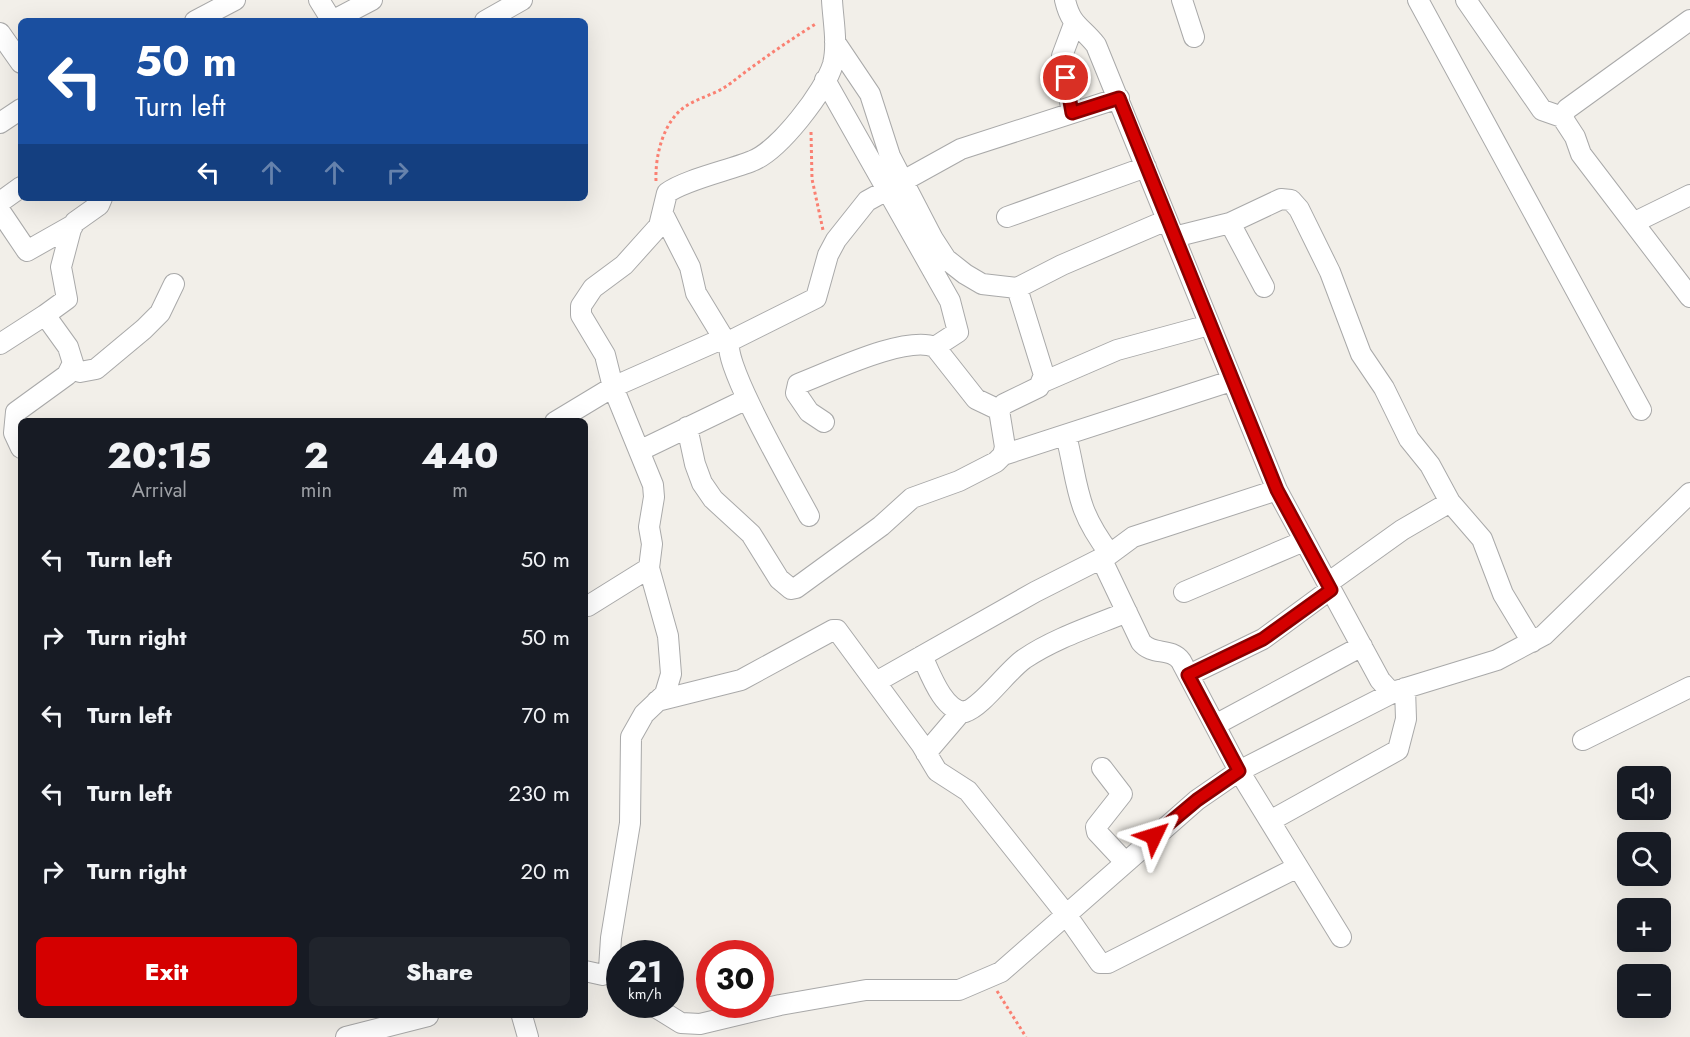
<!DOCTYPE html>
<html lang="en">
<head>
<meta charset="utf-8">
<style>
	:root { --surface:#171b24; --page:#20242c; --text:#f1f3f6; --muted:#9ea1a6; --accent:#d40000 }
	body { margin:0; font-family:Jost,sans-serif; background:var(--page); color:var(--text); height:100vh; display:flex; flex-direction:column; font-size:22px; white-space:nowrap }
	* { box-sizing:border-box; margin:0 }
	p { font-size:20px; color:var(--muted) }
	.icon { flex:none; width:33px; height:33px; fill:none; stroke:currentColor; stroke-width:2; stroke-linecap:round; stroke-linejoin:round }
	.map { position:relative; flex:1; overflow:hidden }
	.sheet { position:absolute; left:18px; top:418px; width:570px; height:600px; display:flex; flex-direction:column; background:var(--surface); border-radius:9px; box-shadow:0 6px 24px #0002 }
	.sheet>* { flex:none }
	.hud { position:absolute; left:18px; top:18px; width:570px; height:183px; border-radius:9px; box-shadow:0 6px 24px #0002; background:#1a4fa0; color:#fff; overflow:hidden }
	.fabs { position:absolute; left:1617px; top:766px; display:grid; gap:12px }
	.fabs a { display:grid; place-items:center; width:54px; height:54px; border-radius:9px; background:var(--surface); box-shadow:0 6px 24px #0002; font-size:30px }
	.speed { position:absolute; left:606px; top:940px; display:flex; gap:12px; font-size:30px; font-weight:700; text-align:center }
	.speed>* { display:grid; place-content:center; width:78px; height:78px; border-radius:50%; background:var(--surface); box-shadow:0 6px 24px #0002; line-height:1 }
	.speed small { font-size:15px; font-weight:400 }
	.speed .limit { border:9px solid #d22; background:#fff; color:#111 }
	.pin { position:absolute; display:grid; place-items:center; width:51px; height:51px; color:#fff; margin:-26px; border:3px solid #fff; border-radius:50%; box-shadow:0 2px 6px #0007 }
	.me { position:absolute; width:66px; margin:-33px; rotate:49deg; stroke-linejoin:round; filter:drop-shadow(0 0 4px #0008) }
	.turn { display:flex; align-items:center; gap:21px; height:126px; padding:0 18px; font-size:27px }
	.turn .icon { width:78px; height:78px; stroke-width:2.5 }
	.turn b { display:block; font-size:42px; line-height:51px }
	.lanes { display:flex; align-items:center; height:57px; padding:0 18px; background:#0003; justify-content:center; gap:30px; direction:ltr }
	.lanes .off { opacity:.35 }
	.eta { display:flex; justify-content:space-evenly; align-items:center; height:102px; text-align:center }
	.eta b { font-size:36px; font-weight:800; line-height:42px }
	.cta { display:flex; gap:12px; margin-top:auto; padding:12px 18px }
	.cta a { flex:1; height:69px; border-radius:9px; background:var(--accent); color:#fff; font-size:24px; font-weight:800; line-height:69px; text-align:center }
	.cta a+a { background:var(--page); color:var(--text) }
	ul { padding:0; list-style:none }
	li { display:flex; align-items:center; gap:18px; height:78px; padding:0 18px }
	li div { flex:1 }
	li b { display:block; font-size:22px }
	li em { font-style:normal }
	.map>svg:first-child { display:block }
	.lines { fill:none; stroke-linecap:round; stroke-linejoin:round }
	.minor-casing { stroke:#a9a9a9; stroke-width:22 }
	.path { stroke:#fa8072; stroke-width:3; stroke-dasharray:3 3; stroke-linecap:butt }
	.minor { stroke:#fff; stroke-width:20 }
	.route-casing { stroke:#8a0000; stroke-width:15 }
	.route { stroke:#d40000; stroke-width:10 }
</style>
</head>
<body>
<div class="map">
<svg width="1690" height="1037" viewBox="0 0 1690 1037">
	<rect width="100%" height="100%" fill="#f2efe9"/>
	<g class="lines">
		<g class="minor-casing">
			<path id="minor" d="M319 0 332 21
				M1065 0C1071 26 1081 26 1096 45L1277 490 1380 680 1389 690 1396 691 1497 660 1544 635 1690 493
				M1182 0 1194 37
				M1418 0 1641 410
				M1466 0 1542 110 1562 117
				M1690 20 1567 109 1562 117 1575 137 1581 154 1690 297
				M195 21 235 0
				M332 21 372 0
				M485 21 522 0
				M0 33 21 63
				M835 42 870 94 890 156 933 239 946 259 965 274 982 284 1017 288 1062 265 1167 220
				M825 80 950 301 958 332 935 347
				M1072 113 1062 56 1074 24
				M0 123 21 109
				M0 202 21 187
				M0 211 27 251 73 225
				M663 214 690 267 696 293 727 344
				M1007 217 1146 167
				M1635 222 1690 195
				M1230 223 1264 287
				M1174 237 1230 223 1281 199 1291 200 1299 209 1330 272 1361 354 1384 388 1409 439 1430 465 1450 502 1482 539 1503 594 1532 642
				M0 344 45 315
				M72 369 80 372 96 369 144 329 160 313 174 284
				M1043 382 1117 350 1209 325
				M555 422 613 387 724 338
				M824 422 809 412 796 393 798 384C830 372 905 335 935 347L976 399 999 410
				M687 427 695 464 702 483 713 499 751 534 779 579 791 589 796 588 881 526 912 498 959 481 996 462 1003 455 1005 447 999 410 1004 404 1039 387 1044 375 1017 288
				M1066 435C1079 488 1075 508 1110 554
				M21 448 14 433 16 412 67 375 73 363 68 347 45 315 67 299 61 267 71 229 75 222 99 205 102 198
				M639 451 747 399
				M1003 455 1231 381
				M809 516C796 491 719 359 730 341L816 298 828 255 836 240 867 201 961 149 1119 98
				M1101 558 1141 642C1152 656 1171 647 1181 661L1239 771 1341 937
				M1328 583 1402 530 1450 502
				M1184 592 1304 541
				M588 606 649 568
				M922 656C930 673 943 711 965 712 983 706 1006 672 1024 659 1055 638 1093 626 1127 612
				M1189 675 1263 639 1331 589
				M876 682 1035 592 1110 554 1133 537 1277 490
				M657 701 741 680 833 630H837L921 744 937 771 968 791 1065 913 1100 963H1108L1298 867
				M1215 725 1362 646
				M1583 740 1690 687
				M926 753 961 712
				M1102 768 1122 794 1096 827 1097 832 1125 862
				M1270 821 1398 750 1406 719 1405 688
				M585 971 603 975 609 969 611 938 630 823 631 737 644 714 665 694 671 674 668 636 649 568 652 544 649 527 654 497 653 485 613 387 605 355 581 315V306L593 288 624 265 659 226 667 193C684 180 730 170 752 161 779 151 825 91 833 64 838 44 833 20 832 0
				M652 1005 681 1023 700 1024 780 1005 866 990H959L1001 972 1197 800 1239 771 1396 691
				M522 1016 528 1037
				M346 1037 428 1016"/>
		</g>
		<path class="path" d="M811 132 812 179 823 230
			M656 181C655 156 663 121 686 106 700 97 717 94 731 83 759 61 787 42 817 23
			M997 991 1026 1037"/>
		<use href="#minor" class="minor"/>
	</g>
	<g class="lines">
		<g class="route-casing">
			<path id="route" d="M1066 78 1072 113 1119 98 1277 490 1331 590 1263 639 1188 675 1239 771 1197 800 1154 836"/>
		</g>
		<use href="#route" class="route"/>
	</g>
</svg>
<div class="fabs">
<a><svg class="icon" aria-label="sound" viewBox="0 0 24 24"><path d="M4 9h4l5-4v14l-5-4H4zM17 9q2 3 0 6"/></svg></a>
<a><svg class="icon" aria-label="search" viewBox="0 0 24 24"><circle cx="10" cy="10" r="6"/><path d="M15 15l6 6"/></svg></a>
<a>+</a>
<a>−</a>
</div>
<div class="speed"><div>21<small>km/h</small></div><div class="limit">30</div></div>
<div class="pin" style="left:1066px;top:78px;background:#d93025"><svg class="icon" aria-label="arrive" viewBox="0 0 24 24"><path d="M6 21V4h12l-3 4 3 4H6"/></svg></div>
<svg class="me" style="left:1154px;top:836px" viewBox="-20 -20 40 40"><path d="M0-17L14 15 0 8-14 15z" fill="#d40000" stroke="#fff" stroke-width="4"/></svg>
<div class="hud">
<div class="turn"><svg class="icon" aria-label="left" viewBox="0 0 24 24"><path d="M17 20v-9H6M10 6l-5 5 5 5"/></svg><div><b>50 m</b>Turn left</div></div>
<div class="lanes"><svg class="icon" aria-label="left" viewBox="0 0 24 24"><path d="M17 20v-9H6M10 6l-5 5 5 5"/></svg><svg class="icon off" aria-label="ahead" viewBox="0 0 24 24"><path d="M12 20V5M6 11l6-6 6 6"/></svg><svg class="icon off" aria-label="ahead" viewBox="0 0 24 24"><path d="M12 20V5M6 11l6-6 6 6"/></svg><svg class="icon off" aria-label="right" viewBox="0 0 24 24"><path d="M7 20v-9h11M14 6l5 5-5 5"/></svg></div>
</div>
<section class="sheet">
<div class="eta">
<div><b>20:15</b><p>Arrival</p></div>
<div><b>2</b><p>min</p></div>
<div><b>440</b><p>m</p></div>
</div>
<ul>
<li><svg class="icon" aria-label="left" viewBox="0 0 24 24"><path d="M17 20v-9H6M10 6l-5 5 5 5"/></svg><div><b>Turn left</b></div><em>50 m</em></li>
<li><svg class="icon" aria-label="right" viewBox="0 0 24 24"><path d="M7 20v-9h11M14 6l5 5-5 5"/></svg><div><b>Turn right</b></div><em>50 m</em></li>
<li><svg class="icon" aria-label="left" viewBox="0 0 24 24"><path d="M17 20v-9H6M10 6l-5 5 5 5"/></svg><div><b>Turn left</b></div><em>70 m</em></li>
<li><svg class="icon" aria-label="left" viewBox="0 0 24 24"><path d="M17 20v-9H6M10 6l-5 5 5 5"/></svg><div><b>Turn left</b></div><em>230 m</em></li>
<li><svg class="icon" aria-label="right" viewBox="0 0 24 24"><path d="M7 20v-9h11M14 6l5 5-5 5"/></svg><div><b>Turn right</b></div><em>20 m</em></li>
</ul>
<div class="cta"><a>Exit</a><a>Share</a></div>
</section>
</div>
</body>
</html>
